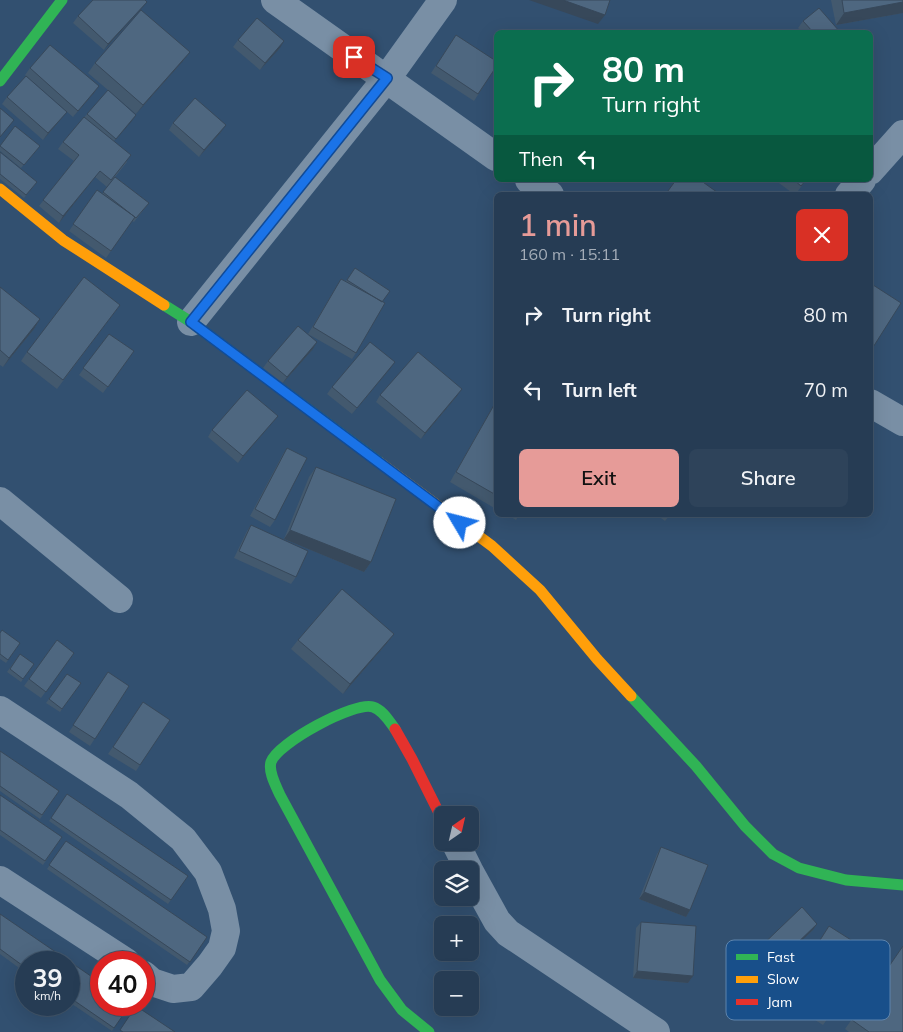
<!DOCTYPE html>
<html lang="en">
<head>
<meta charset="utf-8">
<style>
	:root { --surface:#263c54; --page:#2e435a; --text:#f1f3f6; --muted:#a4adb8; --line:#42566b; --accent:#e69b98 }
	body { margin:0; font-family:Mulish,sans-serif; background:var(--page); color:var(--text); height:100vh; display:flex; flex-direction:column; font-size:19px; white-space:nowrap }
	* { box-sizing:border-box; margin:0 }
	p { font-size:16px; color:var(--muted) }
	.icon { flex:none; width:28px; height:28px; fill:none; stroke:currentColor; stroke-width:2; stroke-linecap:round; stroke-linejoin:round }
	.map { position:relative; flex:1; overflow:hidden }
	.details { position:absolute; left:494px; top:192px; width:379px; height:325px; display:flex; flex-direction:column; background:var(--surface); border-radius:8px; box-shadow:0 5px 20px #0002,0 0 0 1px var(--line) }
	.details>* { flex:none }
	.guide { position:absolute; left:494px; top:30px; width:379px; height:152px; border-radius:8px; box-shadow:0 5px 20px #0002,0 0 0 1px var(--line); background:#0b6e4f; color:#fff; overflow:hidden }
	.needle { width:32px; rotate:34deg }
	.controls { position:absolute; left:434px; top:806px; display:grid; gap:10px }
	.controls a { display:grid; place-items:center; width:45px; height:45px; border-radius:8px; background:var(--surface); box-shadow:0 5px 20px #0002,0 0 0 1px var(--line); font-size:25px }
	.speed { position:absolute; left:15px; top:951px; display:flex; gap:10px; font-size:25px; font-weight:700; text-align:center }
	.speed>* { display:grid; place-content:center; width:65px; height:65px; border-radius:50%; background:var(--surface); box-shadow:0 5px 20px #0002,0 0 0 1px var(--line); line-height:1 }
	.speed small { font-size:12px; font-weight:400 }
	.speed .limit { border:8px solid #d22; background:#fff; color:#111 }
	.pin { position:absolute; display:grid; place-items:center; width:42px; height:42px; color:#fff; margin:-21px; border-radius:10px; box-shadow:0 2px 8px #0006 }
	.me { position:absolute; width:55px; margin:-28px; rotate:307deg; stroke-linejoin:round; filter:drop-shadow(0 0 4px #0008) }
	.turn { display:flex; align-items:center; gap:18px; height:105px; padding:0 25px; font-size:22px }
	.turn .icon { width:65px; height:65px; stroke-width:2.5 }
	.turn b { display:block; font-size:35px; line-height:42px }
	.then { display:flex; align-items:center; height:48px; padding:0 25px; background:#0003; gap:10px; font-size:19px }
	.round { display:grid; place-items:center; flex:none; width:52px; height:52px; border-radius:8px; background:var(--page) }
	.head { display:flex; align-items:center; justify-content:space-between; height:85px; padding:0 25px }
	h1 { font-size:30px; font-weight:600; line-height:38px; color:var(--accent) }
	.button { display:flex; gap:10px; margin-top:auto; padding:10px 25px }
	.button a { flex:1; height:58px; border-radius:8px; background:var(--accent); color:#111; font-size:20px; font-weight:600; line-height:58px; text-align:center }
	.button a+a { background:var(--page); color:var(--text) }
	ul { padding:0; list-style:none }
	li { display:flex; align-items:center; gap:15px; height:75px; padding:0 25px }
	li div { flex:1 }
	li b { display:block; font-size:19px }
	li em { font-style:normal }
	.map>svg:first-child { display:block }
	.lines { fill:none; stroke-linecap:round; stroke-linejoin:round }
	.street { stroke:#798fa5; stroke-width:28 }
	.fast { stroke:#30b455; stroke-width:11 }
	.slow { stroke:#ff9f0a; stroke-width:11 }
	.jam { stroke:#e5322d; stroke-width:11 }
	.wall { fill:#43596e }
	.shaded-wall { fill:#37485a }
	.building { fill:#4e6780; stroke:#37485a }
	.route-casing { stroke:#114b97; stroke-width:12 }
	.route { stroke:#1a73e8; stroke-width:9 }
	.key { fill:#184f8a; stroke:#5d84ad; stroke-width:1 }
	.key-label { font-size:14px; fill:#fff }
</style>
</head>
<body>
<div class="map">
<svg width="903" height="1032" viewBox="0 0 903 1032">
	<rect width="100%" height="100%" fill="#325070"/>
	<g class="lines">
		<path class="street" d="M275 0 496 157
			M870 171 903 134
			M529 180 550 195
			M849 195 862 180
			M191 322 387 78 443 0
			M870 403 903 422
			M0 501 119 599
			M0 710 129 795 183 839 208 872 222 909 226 931 222 948 210 965 191 987 173 989 152 982 144 975
			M455 842 469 870
			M470 872 497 921 508 933 656 1032
			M0 880 126 962"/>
		<path class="fast" d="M0 81 62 0
			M164 305 191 322 379 462
			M631 696 696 766 745 826 773 854 799 868 846 880 903 885
			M395 729C389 721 383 710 373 707 355 701 277 743 271 762 268 772 276 786 280 795L380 980 402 1010 429 1032"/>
		<path class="slow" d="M0 189 63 240 164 305
			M379 462 492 546 540 590 597 659 631 696"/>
		<path class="jam" d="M395 729 412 759 442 819"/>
	</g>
	<path class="wall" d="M831 0H903V13L836 25Z
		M142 8 104 50 73 23 78 16Z
		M803 21 840 32H803L798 28Z
		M456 35 496 67 474 101 431 73Z
		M238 40 280 48 260 70 233 47Z
		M190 52 183 61 136 114 88 73 95 63Z
		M30 68 99 86 94 93 73 117 25 75Z
		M7 97 62 118 43 140 2 104Z
		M87 114 136 115 114 141 127 162 107 187 95 177 59 223 39 206 74 161 58 149 63 142Z
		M173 123 221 132 199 157 169 130Z
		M0 145 40 146 21 168 0 151Z
		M0 152 37 182 24 198 0 179Z
		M115 177 149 203 134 222 132 221 106 258 69 231 97 190 102 194Z
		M775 180H806L795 195Z
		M355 268 382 302 356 353 352 359 308 334 341 279 346 281Z
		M0 287 40 319 34 329 3 367 0 365Z
		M120 305 57 389 21 361 27 352Z
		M109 334 134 351 103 393 79 375Z
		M317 342 313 349 282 384 263 368 268 361Z
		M390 369 352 414 327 394 332 387Z
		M380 395 457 396 421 439 376 402Z
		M494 405 496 406V509L450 482 488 415Z
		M278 416 273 422 238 463 208 437 212 430Z
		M287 448 275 520 270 527 250 516 283 454Z
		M316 467 371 562 364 572 284 539 309 477Z
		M508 515H519L516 520Z
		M657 515H670L665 521Z
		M251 525 296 577 291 584 234 558 247 531Z
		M0 633 20 643 6 663 0 659Z
		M394 634 387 643 343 694 291 649 298 640Z
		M57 640 74 653 41 698 24 686Z
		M20 654 34 664 21 682 7 672Z
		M108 672 129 686 90 746 69 732Z
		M67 674 81 683 60 712 46 703Z
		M143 702 170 720 136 771 108 754Z
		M0 751 59 791 40 819 0 791Z
		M67 794 188 876 168 904 49 821Z
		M0 795 62 837 43 865 0 835Z
		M66 841 207 937 187 965 47 869Z
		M661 847 690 910 686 917 639 899 657 854Z
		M0 914 130 1005 112 1031 69 1002V962H26V973L0 954Z
		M641 922 693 976 688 983 633 978 636 928Z
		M817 924 813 930 765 975 749 959 754 953Z
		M829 926 830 1015 823 1025 782 999Z
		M903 946V1032H849L845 1029Z"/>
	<path class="shaded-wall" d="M529 0H563L605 15 598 24Z
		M147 2 142 8 104 50 108 44Z
		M903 2V13L836 25 844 13Z
		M284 41 280 48 260 70 265 63Z
		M190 52 183 61 136 114 143 105Z
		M99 86 94 93 73 117 78 111Z
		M67 112 62 118 43 140 48 133Z
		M136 115 132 121 111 145Z
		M226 125 221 132 199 157 204 150Z
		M100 171 95 177 59 223 63 216Z
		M40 319 34 329 3 367 9 358Z
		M317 342 313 349 282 384 287 377Z
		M395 362 390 369 352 414 357 408Z
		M462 389 457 396 421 439 425 433Z
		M278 416 273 422 238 463 243 456Z
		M290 530 371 562 364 572 284 539Z
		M394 634 387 643 343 694 350 684Z
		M644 892 690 910 686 917 639 899Z
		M817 924 813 930 765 975 770 969Z
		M637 971 693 976 688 983 633 978Z"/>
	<path class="building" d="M93 0H145L147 2 108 44 78 16Z
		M563 0H610L605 15Z
		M842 0H903V2L844 13Z
		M819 8 840 32H813L803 21Z
		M141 10 190 52 143 105 95 63Z
		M257 18 284 41 265 63 238 40Z
		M456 35 496 61V67L478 94 436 66Z
		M50 45 99 86 78 111 30 68Z
		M26 76 67 112 48 133 7 97Z
		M108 90 136 115 116 139 87 114Z
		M195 98 226 125 204 150 173 123Z
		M0 108 14 120 0 137Z
		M84 117 131 155 111 180 100 171 63 216 43 200 79 155 63 142Z
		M15 126 40 146 24 165 0 146Z
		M0 152 37 182 26 195 0 174Z
		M115 177 149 203 136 218 103 192Z
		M676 180H700L721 195H665Z
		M794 180H806L801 186Z
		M97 190 135 217 111 251 73 224Z
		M355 268 390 291 382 302 347 280Z
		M84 277 120 305 63 380 27 352Z
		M341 279 385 303 356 353 313 327Z
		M870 283 901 303 870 352Z
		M0 287 40 319 9 358 0 350Z
		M298 326 317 342 287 377 268 361Z
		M109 334 134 351 108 387 83 368Z
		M370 342 395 362 357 408 332 387Z
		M418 352 462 389 425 433 380 395Z
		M247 390 278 416 243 456 212 430Z
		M494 405 496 406V495L456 472Z
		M287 448 307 458 275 520 255 509Z
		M316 467 396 499 371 562 290 530Z
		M251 525 308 551 296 577 239 551Z
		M342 589 394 634 350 684 298 640Z
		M2 630 20 643 8 660 0 654V633Z
		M57 640 74 653 46 692 29 679Z
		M20 654 34 664 23 679 10 669Z
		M108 672 129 686 95 739 73 725Z
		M67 674 81 683 62 709 49 699Z
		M143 702 170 720 140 765 113 747Z
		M0 751 59 791 42 815 0 786Z
		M67 794 188 876 171 900 51 818Z
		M0 795 62 837 45 861 0 830Z
		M66 841 207 937 190 962 49 865Z
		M661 847 708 865 690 910 644 892Z
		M802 907 817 924 770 969 754 953Z
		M0 914 101 983V1005H130L114 1028 69 997V962H26V968L0 949Z
		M641 922 696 926 693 976 637 971Z
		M829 926 870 952 830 1015 789 989Z
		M903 946V1032H869L852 1020Z
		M136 1006 175 1032H123L120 1030Z"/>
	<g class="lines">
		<g class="route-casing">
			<path id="route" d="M354 57 387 78 191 322 460 523"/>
		</g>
		<use href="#route" class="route"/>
	</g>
	<rect x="726" y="940" width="164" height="80" rx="8" class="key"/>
	<rect x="736" y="954" width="22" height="6" fill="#30b455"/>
	<rect x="736" y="976" width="22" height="7" fill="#ff9f0a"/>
	<rect x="736" y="999" width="22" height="6" fill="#e5322d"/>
	<g class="key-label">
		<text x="767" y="962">Fast</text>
		<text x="767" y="984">Slow</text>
		<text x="767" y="1007">Jam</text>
	</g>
</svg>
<div class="controls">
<a><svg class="needle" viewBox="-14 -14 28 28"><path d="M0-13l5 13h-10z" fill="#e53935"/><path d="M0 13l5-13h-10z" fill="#a4adb8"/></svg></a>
<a><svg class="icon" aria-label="layers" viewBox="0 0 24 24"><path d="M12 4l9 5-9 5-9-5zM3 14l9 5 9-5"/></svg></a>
<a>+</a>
<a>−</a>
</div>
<div class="speed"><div>39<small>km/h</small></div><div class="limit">40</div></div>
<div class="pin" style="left:354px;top:57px;background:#d93025"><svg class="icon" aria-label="arrive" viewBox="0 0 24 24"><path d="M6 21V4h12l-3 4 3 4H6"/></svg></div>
<svg class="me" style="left:460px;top:523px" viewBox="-20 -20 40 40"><circle r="19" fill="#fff"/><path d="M0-13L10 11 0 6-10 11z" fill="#1a73e8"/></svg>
<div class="guide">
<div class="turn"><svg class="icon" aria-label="right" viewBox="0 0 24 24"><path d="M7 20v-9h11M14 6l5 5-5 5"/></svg><div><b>80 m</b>Turn right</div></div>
<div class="then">Then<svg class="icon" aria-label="left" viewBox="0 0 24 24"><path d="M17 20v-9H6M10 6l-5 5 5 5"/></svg></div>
</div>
<section class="details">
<div class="head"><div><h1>1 min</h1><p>160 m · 15:11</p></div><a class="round" style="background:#d93025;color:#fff"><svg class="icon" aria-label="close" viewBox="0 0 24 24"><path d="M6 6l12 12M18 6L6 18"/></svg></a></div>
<ul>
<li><svg class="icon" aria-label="right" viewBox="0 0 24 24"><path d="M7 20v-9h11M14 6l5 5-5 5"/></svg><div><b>Turn right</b></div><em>80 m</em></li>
<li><svg class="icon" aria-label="left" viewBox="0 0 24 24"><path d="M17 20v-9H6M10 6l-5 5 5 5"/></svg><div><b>Turn left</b></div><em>70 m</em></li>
</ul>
<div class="button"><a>Exit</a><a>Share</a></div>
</section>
</div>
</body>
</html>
